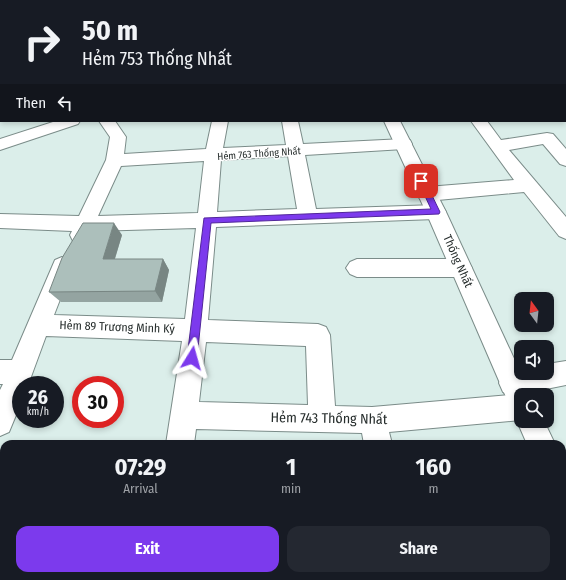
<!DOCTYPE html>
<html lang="en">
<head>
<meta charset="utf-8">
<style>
	:root { --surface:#171b24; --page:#242831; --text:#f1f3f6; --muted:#9ea1a6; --accent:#7c3aed }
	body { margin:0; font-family:"Fira Sans Condensed",sans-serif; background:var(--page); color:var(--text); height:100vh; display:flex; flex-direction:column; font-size:15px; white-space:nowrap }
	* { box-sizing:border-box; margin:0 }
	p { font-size:13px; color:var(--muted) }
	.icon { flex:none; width:22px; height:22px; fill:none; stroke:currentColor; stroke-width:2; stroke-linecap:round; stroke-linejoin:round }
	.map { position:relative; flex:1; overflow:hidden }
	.panel { position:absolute; left:0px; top:440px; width:566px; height:140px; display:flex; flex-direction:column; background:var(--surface); border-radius:12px 12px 0 0; box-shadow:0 2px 6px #0003 }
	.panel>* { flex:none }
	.banner { position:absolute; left:0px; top:0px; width:566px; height:122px; box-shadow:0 2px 6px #0003; background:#171b24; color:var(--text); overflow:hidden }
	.needle { width:26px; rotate:345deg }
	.buttons { position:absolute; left:514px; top:292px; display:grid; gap:8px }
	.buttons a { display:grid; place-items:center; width:40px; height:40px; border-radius:8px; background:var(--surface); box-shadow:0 2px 6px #0003; font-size:20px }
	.speed { position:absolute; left:12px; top:376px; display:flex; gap:8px; font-size:20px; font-weight:700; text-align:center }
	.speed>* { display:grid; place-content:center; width:52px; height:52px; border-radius:50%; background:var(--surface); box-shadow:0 2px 6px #0003; line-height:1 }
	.speed small { font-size:10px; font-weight:400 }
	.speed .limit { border:6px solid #d22; background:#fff; color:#111 }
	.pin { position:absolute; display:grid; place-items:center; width:34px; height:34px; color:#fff; margin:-17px; border-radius:8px; box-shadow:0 2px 6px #0006 }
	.me { position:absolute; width:44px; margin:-22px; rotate:8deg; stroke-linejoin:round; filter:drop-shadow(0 0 3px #0008) }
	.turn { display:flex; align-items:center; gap:14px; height:84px; padding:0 16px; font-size:18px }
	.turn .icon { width:52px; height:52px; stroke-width:2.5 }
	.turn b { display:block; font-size:28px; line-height:34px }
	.then { display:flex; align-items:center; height:38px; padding:0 16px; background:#0003; gap:8px; font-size:15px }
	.eta { display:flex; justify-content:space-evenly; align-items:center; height:68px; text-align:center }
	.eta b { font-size:24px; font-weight:700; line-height:28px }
	.primary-button { display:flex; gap:8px; margin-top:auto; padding:8px 16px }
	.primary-button a { flex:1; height:46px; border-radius:12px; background:var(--accent); color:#fff; font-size:16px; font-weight:700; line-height:46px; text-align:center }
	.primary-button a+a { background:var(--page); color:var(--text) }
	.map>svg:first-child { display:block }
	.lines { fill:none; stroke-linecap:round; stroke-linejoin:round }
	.minor-casing { stroke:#7b8c89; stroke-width:2 }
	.major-casing { stroke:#7b8c89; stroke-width:2 }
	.minor { fill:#fff; fill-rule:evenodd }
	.major { fill:#fff; fill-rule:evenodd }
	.wall { fill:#94a4a1 }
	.shaded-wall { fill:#788683 }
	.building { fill:#acbfbb; stroke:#788683 }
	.route { fill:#7c3aed; stroke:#51269a }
	.labels { text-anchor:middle; stroke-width:3; stroke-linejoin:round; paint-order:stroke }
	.far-street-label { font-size:10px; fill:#262d2c; stroke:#fff }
	.street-label { font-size:12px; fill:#262d2c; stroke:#fff }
	.near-street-label { font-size:14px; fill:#262d2c; stroke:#fff }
</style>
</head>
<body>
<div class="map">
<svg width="566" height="580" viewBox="0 0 566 580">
	<rect width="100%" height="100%" fill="#dbeeea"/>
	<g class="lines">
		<g class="minor-casing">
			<path id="minor" d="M46 0H58L45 1Z
				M116 0H128L115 1Z
				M172 0H184V1H172Z
				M389 0H402L401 1Z
				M475 0H487V1H475Z
				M518 0H530L531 1H519Z
				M565 7H566V15H565Z
				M0 30H1L0 39Z
				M565 83H566V91H565Z
				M565 101 566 102V112L565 111Z
				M99 121H115L126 137 124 154 206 149 212 121H228L223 148 286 145 282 121H298L303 144 404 139 410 140 412 144 410 148 404 149 305 155 316 209 436 205 443 207 446 212 443 217 436 219 216 227 208 320 318 324 326 327 330 335 335 406 372 407 510 395 503 392 499 383 503 374 521 369V373H547V364L566 361V385L521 394 524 395H521V420L389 432 392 444H364L362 433 196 429 194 444H166L182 341 46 336 28 385H21V403L9 432 0 436V390L3 384H0V360H12L55 260 62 257 69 260 73 266 54 315 185 319 196 228 92 231 87 241 80 243 73 241 70 235 72 231 0 228V214L79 216 106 160 110 137ZM288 156 297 209 217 212 221 160ZM204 161 198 213 98 216 121 166ZM206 342 306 346 308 405 199 402Z
				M471 121H487L501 140 547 133 553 134 566 149V166L560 164 543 144 509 150 566 217V239L559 236 524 192 427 201 420 199 418 194 420 189 427 187 514 180Z
				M357 259H461L468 262 472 268 468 274 461 277H357L350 274 346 268 350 262Z
				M142 576H174L173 580H141Z
				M392 576H424L425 580H393Z"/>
		</g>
		<g class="major-casing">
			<path id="major" d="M301 0H313L314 1H302Z
				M56 121H80L78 124 0 150V139Z
				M384 121H400L446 212 530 393 531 395H521V421H544L555 444H527L517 421 519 414 512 411 426 212Z
				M562 474 566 476V512L562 510Z"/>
		</g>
		<use href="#minor" class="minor"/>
		<use href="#major" class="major"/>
	</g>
	<path class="wall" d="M122 235 115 259H163L169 270 162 302H61L49 292Z"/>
	<path class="shaded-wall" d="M114 223 122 235 111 271 103 259Z
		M163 259 169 270 162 302 155 291Z"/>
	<path class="building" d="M83 223H114L103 259H163L155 291 49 292 62 258Z"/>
	<path class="route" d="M421 179 425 181 440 212 439 214 211 223 197 358 196 361 192 363 189 361 187 358 204 218 431 209 418 181Z"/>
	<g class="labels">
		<g class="far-street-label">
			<text transform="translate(259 153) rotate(-4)" y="4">Hẻm 763 Thống Nhất</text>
		</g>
		<g class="street-label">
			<text transform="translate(458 261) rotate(66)" y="4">Thống Nhất</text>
			<text transform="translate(117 327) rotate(2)" y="4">Hẻm 89 Trương Minh Ký</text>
		</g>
		<g class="near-street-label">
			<text transform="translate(329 418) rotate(1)" y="5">Hẻm 743 Thống Nhất</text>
		</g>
	</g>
</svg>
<div class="buttons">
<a><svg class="needle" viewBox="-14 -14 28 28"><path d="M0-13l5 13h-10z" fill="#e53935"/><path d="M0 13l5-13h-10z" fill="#9ea1a6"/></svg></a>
<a><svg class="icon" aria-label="sound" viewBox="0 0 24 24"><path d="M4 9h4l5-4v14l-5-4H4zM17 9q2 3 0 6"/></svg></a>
<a><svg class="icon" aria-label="search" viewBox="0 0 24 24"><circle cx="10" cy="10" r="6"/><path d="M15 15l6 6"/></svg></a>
</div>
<div class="speed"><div>26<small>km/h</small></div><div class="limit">30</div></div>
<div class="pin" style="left:421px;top:181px;background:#d93025"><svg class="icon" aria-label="arrive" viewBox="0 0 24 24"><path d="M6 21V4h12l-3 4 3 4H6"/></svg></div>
<svg class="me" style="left:192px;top:358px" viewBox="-20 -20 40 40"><path d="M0-17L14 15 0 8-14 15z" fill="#7c3aed" stroke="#fff" stroke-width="4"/></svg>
<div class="banner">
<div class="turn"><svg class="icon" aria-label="right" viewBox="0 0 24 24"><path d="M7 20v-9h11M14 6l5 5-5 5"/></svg><div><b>50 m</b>Hẻm 753 Thống Nhất</div></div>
<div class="then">Then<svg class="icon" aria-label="left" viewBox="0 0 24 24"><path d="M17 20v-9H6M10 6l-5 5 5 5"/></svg></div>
</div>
<section class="panel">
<div class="eta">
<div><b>07:29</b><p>Arrival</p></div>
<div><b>1</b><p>min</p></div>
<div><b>160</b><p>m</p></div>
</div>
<div class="primary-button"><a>Exit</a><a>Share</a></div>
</section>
</div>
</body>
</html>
